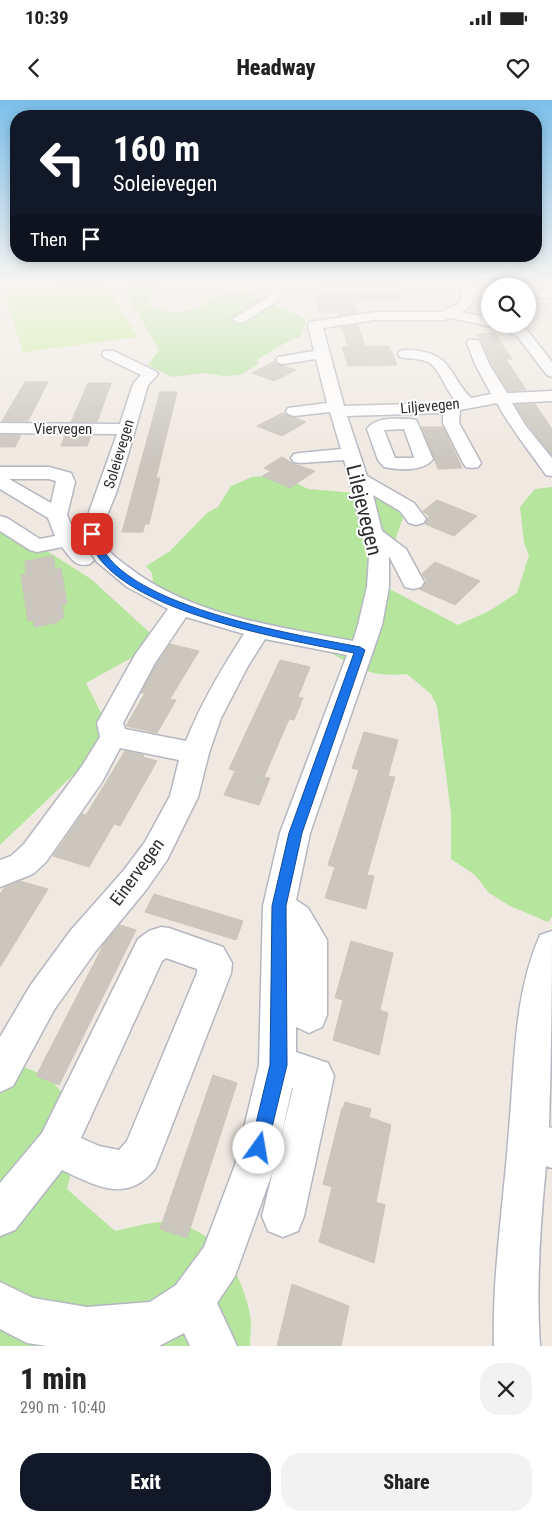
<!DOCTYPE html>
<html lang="en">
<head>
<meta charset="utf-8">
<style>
	:root { --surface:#fff; --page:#f2f2f2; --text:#222; --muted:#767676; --accent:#111827 }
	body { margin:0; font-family:"Roboto Condensed",sans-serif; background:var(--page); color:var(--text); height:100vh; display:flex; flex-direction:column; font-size:19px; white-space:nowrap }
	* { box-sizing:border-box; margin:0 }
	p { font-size:16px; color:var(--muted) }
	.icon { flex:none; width:28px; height:28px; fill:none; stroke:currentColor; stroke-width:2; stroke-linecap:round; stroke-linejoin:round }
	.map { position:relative; height:1246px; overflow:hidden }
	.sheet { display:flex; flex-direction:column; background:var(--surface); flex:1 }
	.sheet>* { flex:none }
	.top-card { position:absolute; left:10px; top:10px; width:532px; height:152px; border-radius:20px; box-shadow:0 2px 12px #0003; background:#111827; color:#fff; overflow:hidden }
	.fabs { position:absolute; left:481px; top:178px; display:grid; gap:10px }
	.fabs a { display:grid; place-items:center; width:55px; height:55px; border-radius:50%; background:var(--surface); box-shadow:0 2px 12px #0003; font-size:25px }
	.pin { position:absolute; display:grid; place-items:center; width:42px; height:42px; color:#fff; margin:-21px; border-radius:10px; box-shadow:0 2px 8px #0006 }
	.me { position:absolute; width:55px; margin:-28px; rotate:13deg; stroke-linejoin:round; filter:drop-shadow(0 0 4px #0008) }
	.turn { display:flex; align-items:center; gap:18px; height:105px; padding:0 20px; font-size:22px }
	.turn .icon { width:65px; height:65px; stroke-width:2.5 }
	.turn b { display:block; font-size:35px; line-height:42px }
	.then { display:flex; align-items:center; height:48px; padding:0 20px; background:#0003; gap:10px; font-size:19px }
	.round { display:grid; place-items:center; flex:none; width:52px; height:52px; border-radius:20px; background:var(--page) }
	.headline { display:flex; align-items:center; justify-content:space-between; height:85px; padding:0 20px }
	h1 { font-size:30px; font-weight:800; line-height:38px }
	.button { display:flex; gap:10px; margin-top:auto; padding:10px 20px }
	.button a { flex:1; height:58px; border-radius:20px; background:var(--accent); color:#fff; font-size:20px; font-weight:800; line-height:58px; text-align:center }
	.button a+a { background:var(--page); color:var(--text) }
	.status { display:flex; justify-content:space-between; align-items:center; height:35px; padding:0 25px; background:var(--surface); direction:ltr }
	.status svg { height:14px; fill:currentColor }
	header { display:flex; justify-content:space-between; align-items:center; height:65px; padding:0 20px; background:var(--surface); font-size:22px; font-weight:800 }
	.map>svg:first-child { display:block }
	.green { fill:#b6e59e }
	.pitch { fill:#c9ec9a }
	.building { fill:#cbc7bf; stroke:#cbc5ba }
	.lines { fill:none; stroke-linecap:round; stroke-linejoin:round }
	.minor-casing { stroke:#b4b7c1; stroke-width:3 }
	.minor { fill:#fff; fill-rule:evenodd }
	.route { fill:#1a73e8; stroke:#114b97 }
	.labels { text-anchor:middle; stroke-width:4; stroke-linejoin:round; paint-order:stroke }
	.far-street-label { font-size:15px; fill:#2e2e2e; stroke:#fff }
	.street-label { font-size:18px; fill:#2e2e2e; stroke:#fff }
	.near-street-label { font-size:21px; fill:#2e2e2e; stroke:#fff }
</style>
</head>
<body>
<div class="status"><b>10:39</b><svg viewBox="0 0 49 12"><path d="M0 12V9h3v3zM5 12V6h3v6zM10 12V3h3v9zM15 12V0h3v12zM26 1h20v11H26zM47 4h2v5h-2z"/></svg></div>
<header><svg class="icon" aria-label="back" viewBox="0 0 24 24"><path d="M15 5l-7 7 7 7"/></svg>Headway<svg class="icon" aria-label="heart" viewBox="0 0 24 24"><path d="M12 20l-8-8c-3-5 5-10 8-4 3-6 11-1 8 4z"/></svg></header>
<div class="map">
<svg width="552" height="1246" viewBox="0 0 552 1246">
	<rect width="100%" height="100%" fill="#efe9e1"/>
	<path class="green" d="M121 184H162L154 192 147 205C171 216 185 213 208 204L203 198 245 191 307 219 300 237 292 239 258 259 257 265 240 275 224 276 203 273 172 277 148 265 159 250Z
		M266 376 294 382 308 389 356 393 370 392 408 403 380 484 458 525 489 511 517 493 529 455 524 443 520 407 535 389 552 387V817L548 822 510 806 489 793 475 775 451 759V713L437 606 431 594 407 574C362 579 347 560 310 541 292 544 277 544 260 540L154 493 152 473 146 466 170 451 207 413 218 407 231 386 252 377Z
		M0 421 91 479 160 542 86 583 113 637 0 745Z
		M0 967H24L48 977 65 996 75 1055 67 1089 115 1131C130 1128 149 1122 164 1122 214 1124 242 1172 250 1215 252 1225 250 1236 250 1246H0Z"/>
	<path class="pitch" d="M64 184H107L138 237 23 252 3 191Z"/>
	<path class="building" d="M313 184H401V200H353L357 212 354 213 339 216 337 212H318Z
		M358 225 365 246H389L397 265 348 266 342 247 348 246 342 227Z
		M495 233 512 259H506L526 290 508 291 491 263 481 239 476 234Z
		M273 262 296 270 274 281 252 273Z
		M25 282H48L28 321H2Z
		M88 283H111L97 322H71Z
		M160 292H177L156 378H160L149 424H145L143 432H122Z
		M535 304 552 329V355L528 325 515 305Z
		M282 313 306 322 282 336 257 326Z
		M421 327H443L462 368 438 369Z
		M0 335H21L15 347H0Z
		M65 335 91 336 87 346H61Z
		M282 357 294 364 315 371 290 388 262 376 271 371 264 368Z
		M437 400 477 416 454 436 425 424 429 416 423 411Z
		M53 456 55 469 61 468 67 504 62 505 64 517 56 523 34 527 33 520 28 521 21 475 26 474 25 461Z
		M435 462 480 481 455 505 419 489 427 481 422 474Z
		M170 544 199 551 170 599 176 600 157 633 126 626 145 593H141L156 565Z
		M280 560 310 567 298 597 303 598 294 620 289 619 264 677 270 678 259 705 224 695 235 671 229 669Z
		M364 632 398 640 388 676 395 677 367 775 374 776 366 809 325 798 335 767 328 765 359 670 352 668Z
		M125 651 144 655 143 657 157 661 120 726 114 724 89 767 53 756 82 714 86 715Z
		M20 781 48 789 0 867V794L5 787Z
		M154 794 243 821 236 840 145 812Z
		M120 825 136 830 59 985 36 976 105 842Z
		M351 841 393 853 380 910 388 913 379 955 333 940 343 900 335 898Z
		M213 975 237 983 187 1138 160 1129Z
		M345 1002 371 1009 369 1017 391 1025 376 1102 385 1105 374 1163 319 1142 332 1087 323 1084 342 1008 343 1009Z
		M292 1184 349 1206 341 1246H277Z"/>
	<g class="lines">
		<g class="minor-casing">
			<path id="minor" d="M457 184H469L471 188 490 189V197L474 196 469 208 461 212 490 218V224H511L527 230 552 262V277L547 275 517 236 494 225 490 226 450 218 444 220H375L323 228 344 306 444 303 456 301C445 290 440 268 428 262 419 258 409 259 400 257L398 254 400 251C407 249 416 250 424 252 453 258 452 280 471 298L491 294 475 264 467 243 469 240H479L489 264 507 293 552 291V301L512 303 526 326 552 358V376L546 375C529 351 511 329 497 303L460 310 459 323 481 363 478 367 472 368 466 367 463 363 443 323V313L347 316 367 376 414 403 426 419 423 423 416 425 409 423 400 411 373 395 382 431 406 449 424 482 421 487 413 489 405 487 389 456V487L382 525 310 733 296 800 308 808 327 840V915L322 927 309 933 296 927V952L328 963 334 976 304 1116 298 1131 283 1137 268 1131 262 1116 273 1071 235 1176 217 1203 237 1246H190L184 1233 159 1246H47L27 1243 0 1229V1182L33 1198 87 1207 150 1202 176 1185 204 1147 235 1065 259 965 263 806 280 733 347 555 265 539 248 566 221 618 209 653 198 697 167 760 146 790 95 852 54 910 13 986 0 992V937L30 886 71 830 124 770 145 742 170 696 179 660 120 648 102 682 46 762 33 774 0 787V760L11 756 24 744 82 666 100 637 97 623 135 555 168 509 127 487 97 462 84 443V426L117 334 0 333V323L120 324 133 284 141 275 104 257 102 254 104 251H114L155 271 158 274 148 285C138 319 129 353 118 387 114 402 101 422 103 438 105 451 118 459 127 466 191 516 275 526 353 541L358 525 367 487 369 457 344 360 300 363 294 362 291 358 294 354 300 353 341 349 330 312 294 316 288 314 286 311 288 308 327 303 316 259 283 264 278 263 276 260 278 257 314 251 308 225 310 222 375 212H441L459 203 462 196ZM186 517 244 534C222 568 201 603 186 641L125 629 123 623 155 563ZM292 988H293L279 1046Z
				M552 189V197L528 198V190Z
				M278 191 282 192 284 195 282 198 244 222 239 223 232 219Z
				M410 319 416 320 418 324 433 359C424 372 398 370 384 367L378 360 367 329C376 316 396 319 410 319ZM404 329 414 357 413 358H395L384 330Z
				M0 367H49L71 373 75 382 67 415 77 439 94 460 90 464C75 468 71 458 62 447L37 452 30 450 0 431V416L7 418 40 439 55 436 48 418 0 389ZM9 379H49L56 381 51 403Z
				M161 827 169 828 223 847 232 863 231 873 155 1069C127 1104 96 1086 62 1070L15 1130 0 1136V1083L42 1033 138 839 149 831ZM166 858 197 869V873L127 1041 119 1050 99 1046 81 1038 162 861Z
				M552 831C552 896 551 962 549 1027L552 1028V1068L546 1066C540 1126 536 1186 540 1246H494C492 1173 504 1102 509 1030 515 964 513 897 540 835Z"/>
		</g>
		<use href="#minor" class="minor"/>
	</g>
	<linearGradient id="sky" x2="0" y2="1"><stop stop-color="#7abfeb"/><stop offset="0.51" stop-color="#f8f5f2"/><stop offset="1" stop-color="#f8f5f2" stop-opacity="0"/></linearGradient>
	<rect width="552" height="359" fill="url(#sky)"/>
	<path class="route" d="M92 431 97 434C111 506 299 535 360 547L365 550 302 733 286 806 287 965 267 1048 265 1054 259 1057 253 1054 250 1048 270 965 272 806 289 733 354 553C291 540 102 510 88 434Z"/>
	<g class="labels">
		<g class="far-street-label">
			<text transform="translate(430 306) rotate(-5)" y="5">Liljevegen</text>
			<text x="63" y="334">Viervegen</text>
			<text transform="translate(119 354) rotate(-73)" y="5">Soleievegen</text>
		</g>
		<g class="street-label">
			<text transform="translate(137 772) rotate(-54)" y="6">Einervegen</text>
		</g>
		<g class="near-street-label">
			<text transform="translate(364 410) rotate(76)" y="7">Lilejevegen</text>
		</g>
	</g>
</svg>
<div class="fabs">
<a><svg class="icon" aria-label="search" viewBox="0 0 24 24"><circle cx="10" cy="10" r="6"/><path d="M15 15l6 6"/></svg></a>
</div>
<div class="pin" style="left:92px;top:434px;background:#d93025"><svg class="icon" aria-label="arrive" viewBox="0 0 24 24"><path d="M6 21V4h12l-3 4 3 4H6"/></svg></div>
<svg class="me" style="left:259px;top:1048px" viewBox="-20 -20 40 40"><circle r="19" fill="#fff"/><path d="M0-13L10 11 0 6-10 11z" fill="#1a73e8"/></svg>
<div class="top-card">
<div class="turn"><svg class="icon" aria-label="left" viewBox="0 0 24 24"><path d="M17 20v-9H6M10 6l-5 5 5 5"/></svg><div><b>160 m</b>Soleievegen</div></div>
<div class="then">Then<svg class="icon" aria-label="arrive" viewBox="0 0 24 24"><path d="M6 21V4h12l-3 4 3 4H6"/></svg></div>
</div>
</div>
<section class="sheet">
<div class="headline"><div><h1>1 min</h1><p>290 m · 10:40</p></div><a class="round"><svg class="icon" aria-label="close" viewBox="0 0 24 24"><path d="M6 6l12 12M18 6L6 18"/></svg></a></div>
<div class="button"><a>Exit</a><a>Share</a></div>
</section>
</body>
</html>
